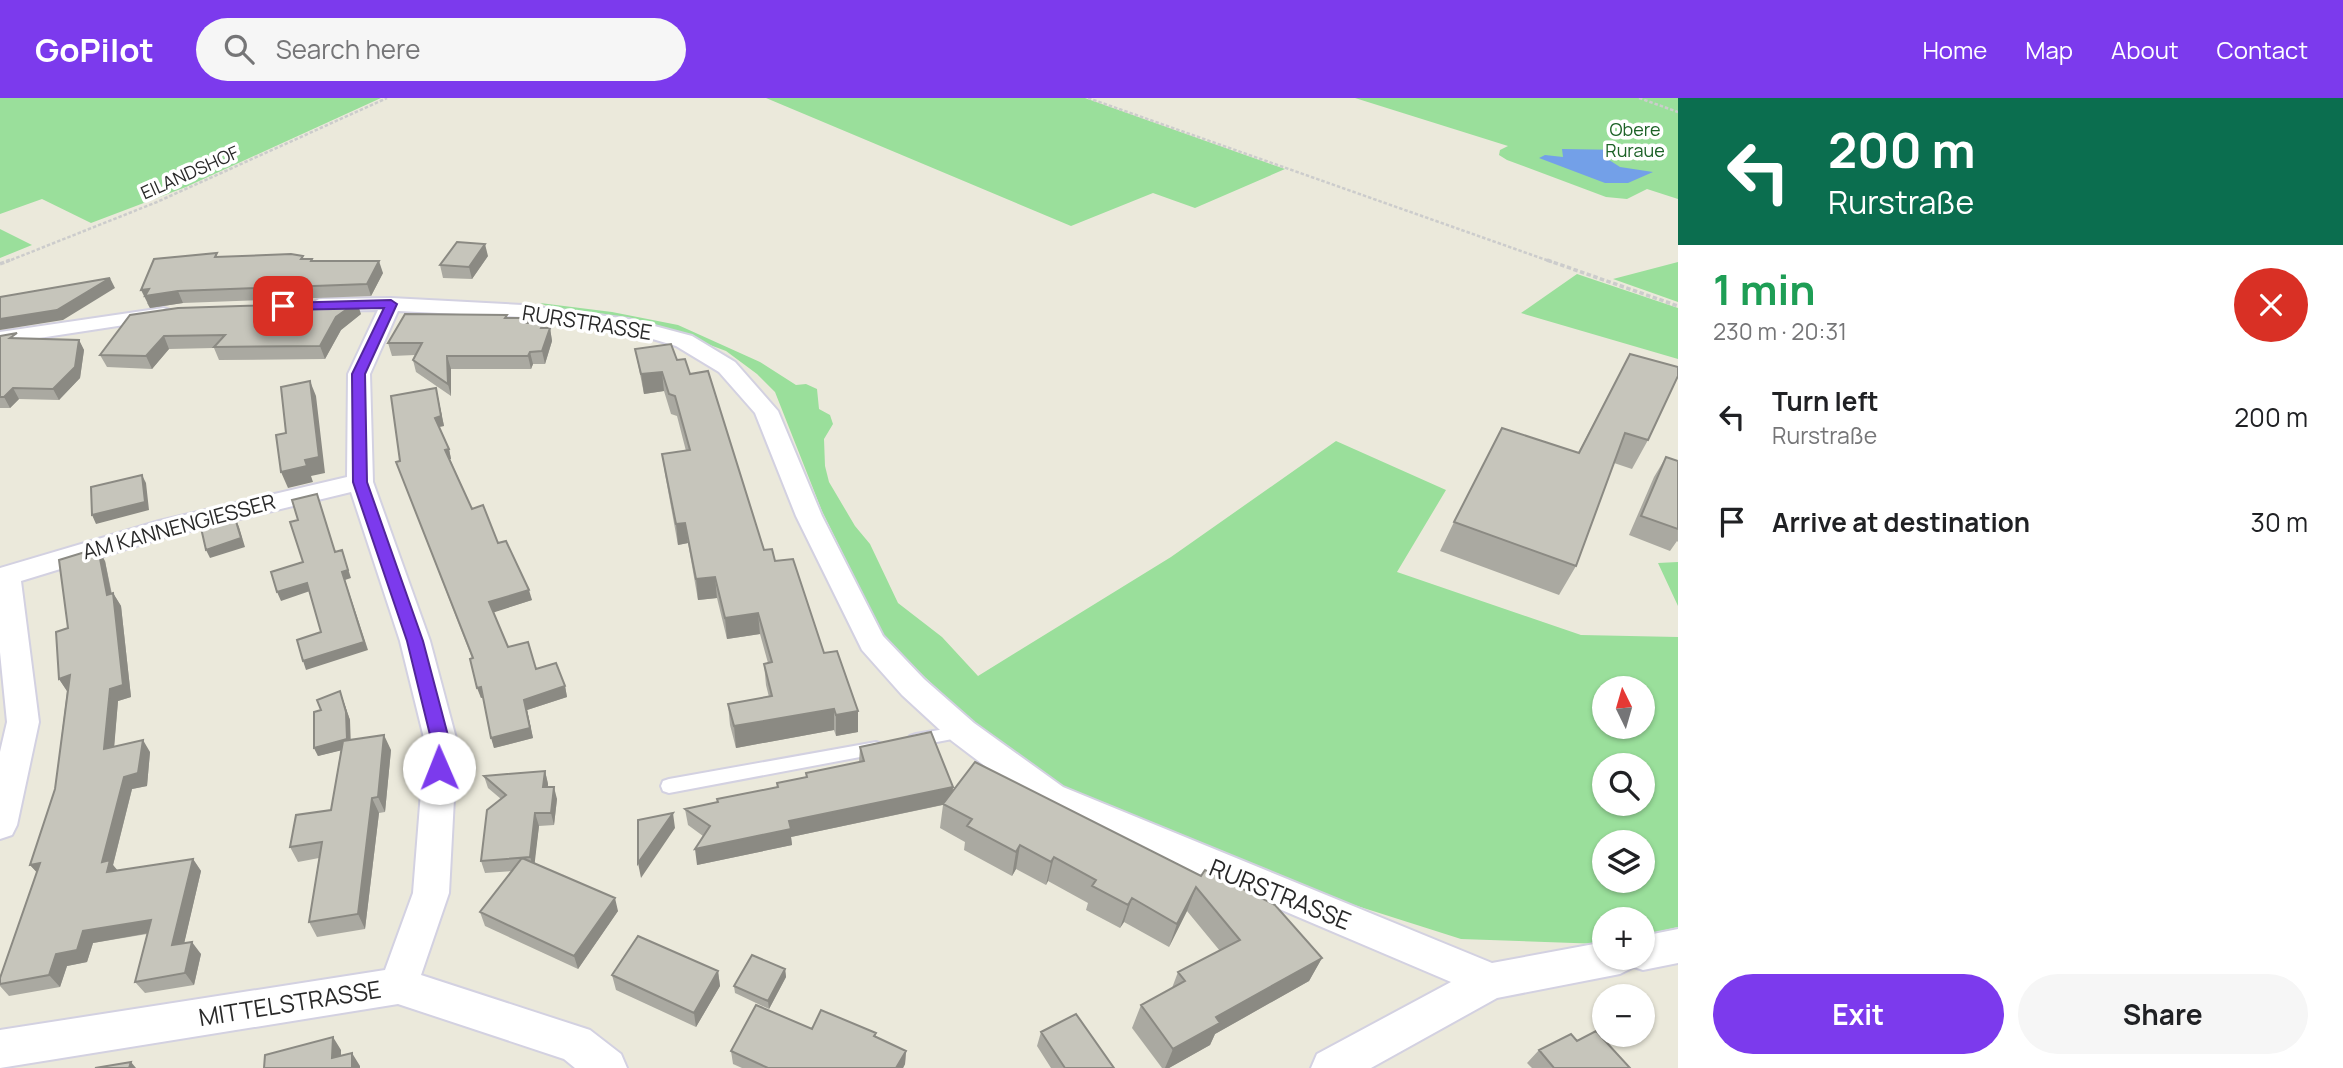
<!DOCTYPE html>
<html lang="en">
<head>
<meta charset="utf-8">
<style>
	:root { --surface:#fff; --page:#f6f6f6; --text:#202124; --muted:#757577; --accent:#7c3aed }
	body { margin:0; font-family:Manrope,sans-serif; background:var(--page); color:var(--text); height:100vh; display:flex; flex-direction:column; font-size:26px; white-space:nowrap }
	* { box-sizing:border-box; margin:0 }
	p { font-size:23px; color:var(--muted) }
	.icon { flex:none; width:38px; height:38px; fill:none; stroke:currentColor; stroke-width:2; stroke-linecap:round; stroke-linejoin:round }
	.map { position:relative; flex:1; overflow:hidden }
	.details { display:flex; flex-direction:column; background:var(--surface); width:665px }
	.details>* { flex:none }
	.hud { background:#0b6e4f; color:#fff; overflow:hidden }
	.needle { width:46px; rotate:355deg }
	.fabs { position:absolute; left:1592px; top:578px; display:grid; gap:14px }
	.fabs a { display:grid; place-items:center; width:63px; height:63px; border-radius:50%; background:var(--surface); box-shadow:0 2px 5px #0004; font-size:35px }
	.pin { position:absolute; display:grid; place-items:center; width:60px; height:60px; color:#fff; margin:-30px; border-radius:14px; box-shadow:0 4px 10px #0006 }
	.me { position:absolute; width:77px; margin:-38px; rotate:359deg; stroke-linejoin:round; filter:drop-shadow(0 0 5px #0008) }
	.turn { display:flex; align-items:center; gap:24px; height:147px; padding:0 35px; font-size:32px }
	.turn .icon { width:91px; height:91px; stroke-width:2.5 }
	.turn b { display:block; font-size:49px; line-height:60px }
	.round { display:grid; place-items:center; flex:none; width:74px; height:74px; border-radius:37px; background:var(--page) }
	.head { display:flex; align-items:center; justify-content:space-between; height:119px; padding:0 35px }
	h1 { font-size:42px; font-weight:700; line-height:52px; color:#1e9e55 }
	.cta { display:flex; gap:14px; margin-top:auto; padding:14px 35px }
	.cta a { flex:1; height:80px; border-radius:42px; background:var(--accent); color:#fff; font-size:28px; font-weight:700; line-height:80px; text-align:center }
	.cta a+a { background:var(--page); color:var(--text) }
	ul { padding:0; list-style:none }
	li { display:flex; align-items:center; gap:21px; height:105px; padding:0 35px }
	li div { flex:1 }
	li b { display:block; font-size:26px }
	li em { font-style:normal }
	header { display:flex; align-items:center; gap:42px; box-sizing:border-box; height:98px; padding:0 35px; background:var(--accent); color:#fff }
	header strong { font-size:33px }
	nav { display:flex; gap:38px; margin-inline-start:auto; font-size:24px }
	.search { width:490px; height:63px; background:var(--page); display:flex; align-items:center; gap:18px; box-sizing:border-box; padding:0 24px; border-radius:38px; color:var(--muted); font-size:26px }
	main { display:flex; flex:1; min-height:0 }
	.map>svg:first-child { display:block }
	.green { fill:#9adf9b; fill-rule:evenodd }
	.water { fill:#73a0e8 }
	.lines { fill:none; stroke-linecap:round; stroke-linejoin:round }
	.service-casing { stroke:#d3d1e1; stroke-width:4 }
	.minor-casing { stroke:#d3d1e1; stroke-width:4 }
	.path-far1 { stroke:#ccc; stroke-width:2.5; stroke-dasharray:3.5 2; stroke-linecap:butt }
	.path { stroke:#ccc; stroke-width:3.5; stroke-dasharray:4.5 2.5; stroke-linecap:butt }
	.service { fill:#fff; fill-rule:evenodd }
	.minor { fill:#fff; fill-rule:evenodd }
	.wall { fill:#aaa9a1 }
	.shaded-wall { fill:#8b8a83 }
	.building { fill:#c6c5bb; stroke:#8b8a83; stroke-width:2 }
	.route { fill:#7c3aed; stroke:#51269a; stroke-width:2 }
	.labels { text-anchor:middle; stroke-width:7; stroke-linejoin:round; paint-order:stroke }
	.far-park-label { font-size:18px; fill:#1d6227; stroke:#fff }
	.far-street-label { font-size:18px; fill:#292929; stroke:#fff }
	.street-label { font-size:21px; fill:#292929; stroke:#fff }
	.near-street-label { font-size:24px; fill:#292929; stroke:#fff }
</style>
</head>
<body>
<header>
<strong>GoPilot</strong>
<div class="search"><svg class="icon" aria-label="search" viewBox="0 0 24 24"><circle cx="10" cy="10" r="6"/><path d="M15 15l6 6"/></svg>Search here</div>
<nav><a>Home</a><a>Map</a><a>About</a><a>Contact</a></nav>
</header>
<main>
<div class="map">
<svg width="1678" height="970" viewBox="0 0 1678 970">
	<rect width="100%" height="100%" fill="#ebe9db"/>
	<path class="green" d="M0 0H381L186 89 91 125 42 101 0 116Z
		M766 0H1085L1285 71 1195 110 1153 95 1071 128Z
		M1355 0H1678V101L1647 91 1627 101 1606 99 1507 62 1499 57 1500 52 1508 48Z
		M0 131 32 147 0 160Z
		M1678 164V204L1613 181Z
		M1577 176 1678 210V261L1521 215Z
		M540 205 612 214 678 227 760 264 796 287 806 286 817 291 819 311 830 317 833 326 824 341 825 368 829 384 855 428 870 446 898 505 942 539 978 578 1171 459 1336 343 1446 392 1397 474 1581 537 1678 539V829L1643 837V821H1605L1602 846 1461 841 1228 767 1065 698 982 632 887 544 822 413 775 294 757 276 726 253 657 227 605 216 554 211ZM1605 590H1643V628H1605ZM1605 667H1643V705H1605ZM1605 744H1643V782H1605Z
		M1678 464V508L1658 465Z"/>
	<path class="water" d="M1562 51 1625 52 1632 58 1606 60 1620 69 1653 74 1628 85H1605L1539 60 1545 57 1563 59Z"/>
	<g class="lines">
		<g class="service-casing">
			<path id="service" d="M962 628 968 630 970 634 968 638 916 648 910 646 908 642 910 638 916 636Z
				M876 644 882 646 884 650 882 654 876 656 669 695 663 693 661 688 663 683 669 681Z"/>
		</g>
		<g class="minor-casing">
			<path id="minor" d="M391 200 522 207 628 221 692 238 735 264 778 313 822 418 883 538 924 581 974 625 1063 689 1492 865 1605 844V859H1643V838L1678 831V865L1643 872 1634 869 1620 876 1497 900 1371 970H1311L1317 956 1451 884 1039 709 952 643 902 597 862 552 796 418 755 315 719 274 676 248 626 233 522 219 398 213 370 276 373 384 430 543 457 644 449 795 421 877 590 932 621 956 627 970H575L564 961 398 906 0 970V932L385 872 413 795 425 644 400 543 351 394 165 439 21 483 39 624 17 727 12 737 0 741V654L7 624 0 554V470L159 423 347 379 348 276 378 212 319 213 309 207 319 201Z
				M163 210 170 212 174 216 170 220 0 246V234Z"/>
		</g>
		<path class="path-far1" d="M1088 0 1552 164
			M1639 0 1678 14
			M6 164 157 104 387 0"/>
		<path class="path" d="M1547 162 1678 208
			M0 166 10 162"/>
		<use href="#service" class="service"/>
		<use href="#minor" class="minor"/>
	</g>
	<path class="wall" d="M488 158 472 181 443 180 440 167Z
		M218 159 312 161 313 163 383 175 371 198 183 205 150 210 147 205Z
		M361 216 341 232 325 261 219 262 214 250 169 251 152 271 107 269 100 257 130 217Z
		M508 220 529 225 544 230H550L552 243 545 266H533L531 271H451V298L416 274 413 262 415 257 392 258 388 245Z
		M0 238 20 240 79 242 84 252 80 280 59 302 19 301 10 310H0Z
		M635 251 677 262 690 276 764 452 775 463 824 555 858 634 836 638 834 632 736 650 730 627 728 606 769 599 766 587 764 566 768 565 760 536 727 541 717 500 698 502 688 445 678 447 665 376 662 356 686 353 677 318 671 316 664 293 644 296Z
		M1630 256 1648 342 1632 371 1614 365 1576 468 1559 497 1440 453 1454 424 1578 355Z
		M436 290 444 328 439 329 449 351 451 361H450L472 411 498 445 532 502 493 514 508 549 536 571 565 588 567 599 527 612 533 640 494 650 483 599 481 600 472 560 396 364 400 363Z
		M1666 359 1678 363V444L1677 443 1670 453 1629 437 1654 379Z
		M105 463 112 496 113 495 121 508 131 599 118 603 114 648 150 654 147 688 132 691 113 767 117 773 193 761 201 773 184 845 201 856 194 887 145 895 135 884 147 836 93 845 87 864 67 868 60 889 9 898 0 888V880L37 774 30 767 55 691 67 593 59 581 68 530Z
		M343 602 350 622V642L391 652 385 714 379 715 365 831 317 839 309 824 319 760 298 764 290 749 331 712 341 652 318 658 314 650 321 612Z
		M860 649 953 689V693L975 664 1322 860 1309 883 1215 936 1210 947 1169 970H1162L1132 930 1141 907 1172 890 1178 874 1220 853 1187 813 1169 849 1124 824 1120 830 1086 812 1088 805 1048 783 1046 787 1016 771 1012 778 964 752 965 744 940 730 943 707 791 739 792 747 697 767 703 738 688 727 685 711 718 705 777 689V685L806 679V675L859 664Z
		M545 673 548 686V689L557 701 554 727 539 728 534 765 618 813 578 871 485 828 480 814 513 773 485 775 481 763 501 701 488 690 484 678Z
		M785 871 786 879 769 911 735 895 734 888Z
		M718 873 720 888 696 929 616 892 612 877Z
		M812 931 876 935V939L906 953 905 966 903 970H742L733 966 731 953Z
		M1041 934 1114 970H1051L1037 948Z
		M1577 943 1630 970H1532L1527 965 1539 952Z"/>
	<path class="shaded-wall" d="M485 146 488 158 472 181 469 169Z
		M379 163 383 175 371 198 367 186Z
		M110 180 115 190 63 222 0 232V221Z
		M149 191 178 193 183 205 150 210 141 192Z
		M357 204 361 216 341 232 325 261 320 248 336 219Z
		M550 230 552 243 545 266 542 253Z
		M164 238 169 251 152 271 146 258Z
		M79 242 84 252 80 280 59 302 53 291Z
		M530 254 533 266 531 271 528 258Z
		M447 258 451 271V298L448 286Z
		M662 274 664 293 644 296 641 276Z
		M310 283 316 298 325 375 311 378 313 384 288 390 281 374 305 362Z
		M13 290 19 301 10 310 4 299Z
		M436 290 444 328 438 329 435 320Z
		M449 351 451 361H448L445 352Z
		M142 377 146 385 149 412 96 426 92 417Z
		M235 420 239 429 245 449 210 460 206 452Z
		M685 425 688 445 678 447 676 426Z
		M98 450 105 463 114 510 107 497Z
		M342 452 351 480 345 482 368 552 306 572 303 563 364 544 342 474Z
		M715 479 717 500 698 502 696 481Z
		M307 485 310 493 281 503 277 494Z
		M529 492 532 502 492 515 489 504Z
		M113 495 121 508 131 599 118 603 113 663 104 651Z
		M758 515 760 536 727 541 725 520Z
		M70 577 67 593 59 581Z
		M565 588 567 599 527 612 533 640 494 650 491 640 524 602Z
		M481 589 484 599 481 600 477 590Z
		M340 593 350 622 351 650 318 658 314 650Z
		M834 611V632L736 650 734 628Z
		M858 613V634L836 638V617Z
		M384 637 391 652 385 714 378 699Z
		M143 642 150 654 147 688 132 691 113 767 119 774H107L102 764 124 679Z
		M545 673 548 686 546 702 543 689Z
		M554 689 557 701 554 727 551 715Z
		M953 689 951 705 791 739 792 747 697 767 695 751 789 723Z
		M372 700 379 715 365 831 358 816Z
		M535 715 539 728 534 771 530 759Z
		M673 715 675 730 641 780 638 765Z
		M1020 747 1016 771 1012 778 1016 754Z
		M1054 759 1048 783 1046 787 1051 764Z
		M193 761 201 773 181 859 172 847Z
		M40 765 41 779 30 767Z
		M1196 789 1187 813 1169 849 1177 826Z
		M615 800 618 813 578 871 574 858Z
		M1132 800 1124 824 1120 830 1128 807Z
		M151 822 160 833 93 845 87 864 67 868 60 889 49 877 56 856 83 833Z
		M192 844 201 856 194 887 185 875Z
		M1322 860 1309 883 1215 936 1210 947 1169 970H1165L1173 951 1216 919Z
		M785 871 786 879 769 911 768 903Z
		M718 873 720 888 696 929 694 915Z
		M333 939 341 952V970L332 960Z
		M906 953 905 966 903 970H896Z
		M352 955 360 968V970H352Z
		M131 964 136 970H129Z"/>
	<path class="building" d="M457 144 485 146 469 169 440 167Z
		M217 155 215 159 291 156 303 158 301 161H312L311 163H379L367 186 178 193 145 198 149 191 141 192 154 161Z
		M110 180 57 212 0 221V199Z
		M357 204 336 219 320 248 214 249 225 237 164 238 146 258 100 257 130 217 178 210Z
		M405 216 507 217 505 220H528L526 225H543L541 230H550L542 253 530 254 528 258H447L448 286 413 262 422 245H388Z
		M17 235 10 240 79 242 75 269 53 291 13 290 4 299H0V238Z
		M671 246 677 262 685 261 690 276 708 273 764 452 772 451 775 463 793 461 824 555 837 553 858 613 836 617 834 611 734 628 728 606 772 598 764 566 772 564 758 515 725 520 715 479 696 481 685 425 676 426 662 356 690 352 675 298 669 296 662 274 641 276 635 251Z
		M1630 256 1678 269V278L1648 342 1625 335 1576 468 1454 424 1502 330 1579 355Z
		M310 283 319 359 305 362 307 368 281 374 276 337 286 335 281 289Z
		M436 290 441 318 435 320 449 351 445 352 472 411 483 407 498 445 506 443 529 492 489 504 508 549 528 544 536 571 556 565 565 588 524 602 530 630 491 640 481 589 477 590 470 561 473 560 396 364 400 363 391 298Z
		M1666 359 1678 363V431L1641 418Z
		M142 377 145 404 92 417 91 389Z
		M317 396 335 454 342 452 348 472 342 474 364 544 303 563 297 542 321 534 307 485 277 494 271 474 303 464 290 424 298 422 292 402Z
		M235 420 241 440 206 452 201 430Z
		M98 450 107 497 113 495 123 587 110 591 104 651 143 642 138 675 124 679 102 764 110 762 107 774 193 761 172 847 192 844 185 875 135 884 151 822 83 833 77 852 56 856 49 877 0 886V880L40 765 30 767 55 691 70 577 59 581 56 534 68 530 59 462Z
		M340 593 346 614 347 641 314 650V614L321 612 317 602Z
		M931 634 953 689 789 723 791 731 695 751 710 728 685 711 718 704 717 701 778 689 777 685 807 679 806 675 864 663 860 649Z
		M384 637 378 699 372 700 358 816 309 824 322 744 290 749 296 717 331 712 343 643Z
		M975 664 1201 778 1205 772 1275 807 1322 860 1216 919 1220 925 1173 951 1141 907 1185 883 1178 874 1240 842 1196 789 1177 826 1132 800 1128 807 1092 788 1096 782 1054 759 1051 764 1020 747 1016 754 967 728 972 721 943 706Z
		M545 673 543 689H554L551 715H535L530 759 481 763 487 712 506 697 484 678Z
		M673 715 638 765V722Z
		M522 760 615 800 574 858 480 814Z
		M638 838 718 873 694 915 612 877Z
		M752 857 785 871 768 903 734 888Z
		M756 907 812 931 821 912 876 935 874 938 906 953 896 970H768L731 953Z
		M1076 916 1114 970H1065L1041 934Z
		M1596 933 1630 970H1554L1539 952 1571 936 1577 943Z
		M333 939 332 960 352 955V970H264L265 957Z
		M131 964 129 970H95Z"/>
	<path class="route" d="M391 202 397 206 365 276 367 384 423 543 450 645 449 670 439 677 430 670 432 645 407 543 353 384 352 276 384 210 283 212 277 208 283 205Z"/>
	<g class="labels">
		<g class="far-park-label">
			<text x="1635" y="38">Obere<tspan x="1635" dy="21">Ruraue</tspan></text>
		</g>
		<g class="far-street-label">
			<text transform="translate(190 75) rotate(-24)" y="6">EILANDSHOF</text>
		</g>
		<g class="street-label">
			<text transform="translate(587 225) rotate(9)" y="7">RURSTRASSE</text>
			<text transform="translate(179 429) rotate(-15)" y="7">AM KANNENGIESSER</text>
		</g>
		<g class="near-street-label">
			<text transform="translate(1280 797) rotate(22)" y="8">RURSTRASSE</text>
			<text transform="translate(290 906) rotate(-9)" y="8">MITTELSTRASSE</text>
		</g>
	</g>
</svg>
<div class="fabs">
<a><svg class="needle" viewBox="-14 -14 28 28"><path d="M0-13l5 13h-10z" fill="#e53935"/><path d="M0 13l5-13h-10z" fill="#757577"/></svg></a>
<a><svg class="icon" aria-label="search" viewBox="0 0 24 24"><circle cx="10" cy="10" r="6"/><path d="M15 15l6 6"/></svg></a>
<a><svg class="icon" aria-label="layers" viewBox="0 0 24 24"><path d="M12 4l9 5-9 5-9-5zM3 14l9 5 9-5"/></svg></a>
<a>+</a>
<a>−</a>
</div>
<div class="pin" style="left:283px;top:208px;background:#d93025"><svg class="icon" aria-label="arrive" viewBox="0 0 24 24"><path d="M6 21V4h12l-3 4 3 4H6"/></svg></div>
<svg class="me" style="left:439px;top:670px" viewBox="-20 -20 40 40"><circle r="19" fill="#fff"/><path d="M0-13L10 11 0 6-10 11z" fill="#7c3aed"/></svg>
</div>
<section class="details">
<div class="hud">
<div class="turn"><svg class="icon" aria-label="left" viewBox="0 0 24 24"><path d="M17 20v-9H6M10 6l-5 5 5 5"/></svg><div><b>200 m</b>Rurstraße</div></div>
</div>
<div class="head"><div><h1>1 min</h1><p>230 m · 20:31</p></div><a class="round" style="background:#d93025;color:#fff"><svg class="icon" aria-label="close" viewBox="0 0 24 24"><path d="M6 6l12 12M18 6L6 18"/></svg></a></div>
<ul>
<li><svg class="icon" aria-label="left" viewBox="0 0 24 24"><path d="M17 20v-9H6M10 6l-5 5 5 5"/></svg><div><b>Turn left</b><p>Rurstraße</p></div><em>200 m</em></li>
<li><svg class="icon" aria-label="arrive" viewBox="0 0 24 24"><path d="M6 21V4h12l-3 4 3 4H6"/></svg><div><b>Arrive at destination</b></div><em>30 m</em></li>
</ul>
<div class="cta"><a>Exit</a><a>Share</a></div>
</section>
</main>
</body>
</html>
